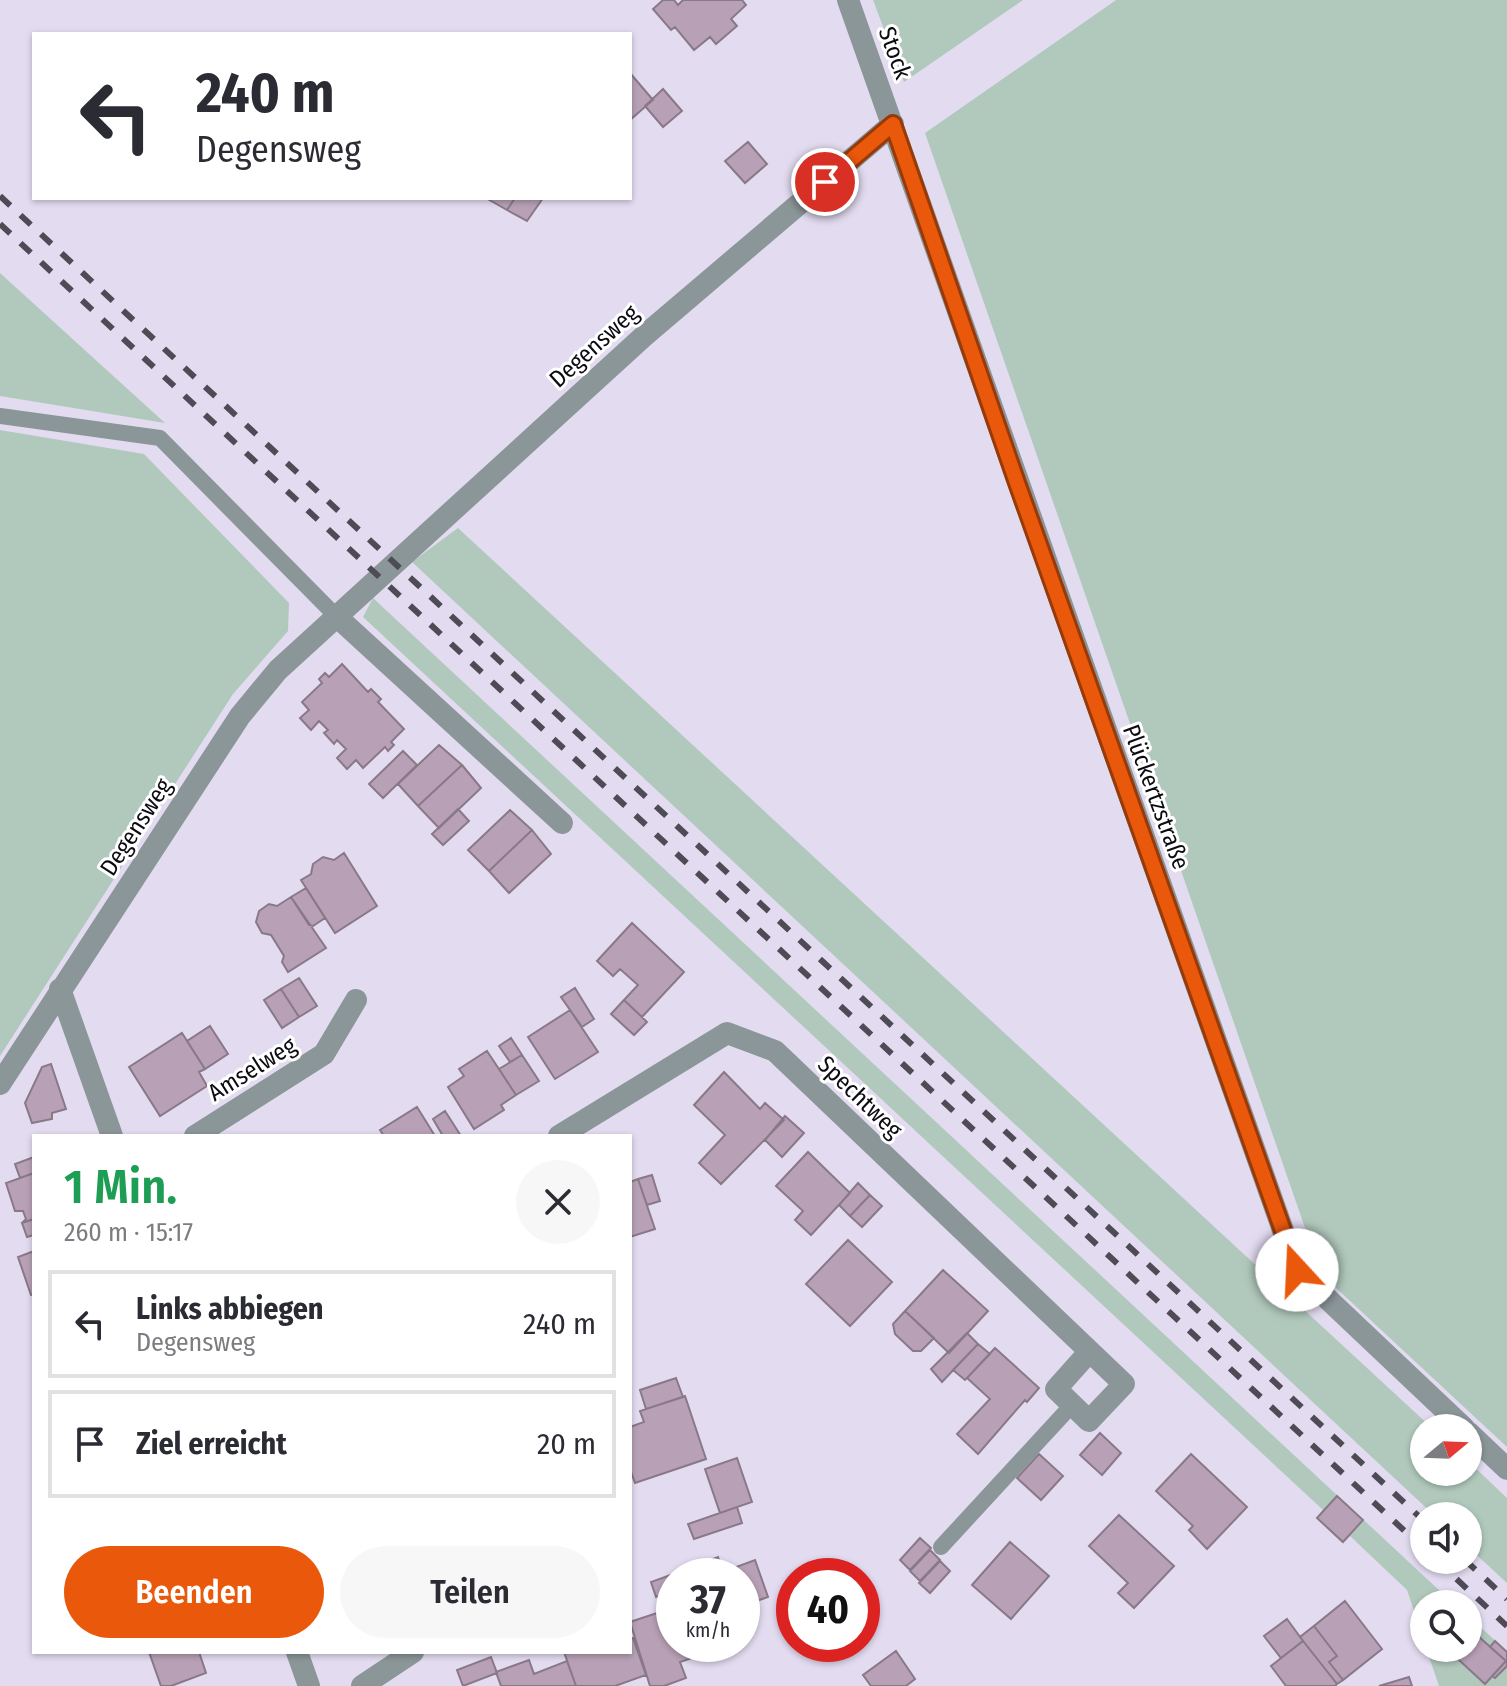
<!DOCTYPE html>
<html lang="de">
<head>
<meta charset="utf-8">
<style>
	:root { --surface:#fff; --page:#f7f7f7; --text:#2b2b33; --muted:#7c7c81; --line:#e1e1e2; --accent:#ea580c }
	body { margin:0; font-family:"Fira Sans Condensed",sans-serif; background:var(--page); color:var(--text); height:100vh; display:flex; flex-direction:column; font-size:30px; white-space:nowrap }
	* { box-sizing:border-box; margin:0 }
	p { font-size:26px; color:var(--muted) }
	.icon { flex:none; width:44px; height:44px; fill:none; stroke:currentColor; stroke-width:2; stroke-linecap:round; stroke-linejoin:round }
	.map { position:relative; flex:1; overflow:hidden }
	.drawer { position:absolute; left:32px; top:1134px; width:600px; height:520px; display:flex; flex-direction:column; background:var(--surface); border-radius:0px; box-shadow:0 2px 6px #0004 }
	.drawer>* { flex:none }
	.top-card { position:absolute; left:32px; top:32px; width:600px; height:168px; border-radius:0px; box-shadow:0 2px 6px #0004; background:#fff; color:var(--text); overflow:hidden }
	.needle { width:52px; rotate:71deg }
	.controls { position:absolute; left:1410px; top:1414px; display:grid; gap:16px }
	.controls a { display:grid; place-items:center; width:72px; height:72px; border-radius:50%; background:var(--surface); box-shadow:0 2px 6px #0004; font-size:40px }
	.speed { position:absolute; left:656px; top:1558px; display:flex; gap:16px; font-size:40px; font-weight:700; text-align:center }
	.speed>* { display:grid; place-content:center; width:104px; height:104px; border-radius:50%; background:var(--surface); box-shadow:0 2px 6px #0004; line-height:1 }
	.speed small { font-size:20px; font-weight:400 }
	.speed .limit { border:12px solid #d22; background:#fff; color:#111 }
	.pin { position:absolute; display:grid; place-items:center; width:68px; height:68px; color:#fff; margin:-34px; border:4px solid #fff; border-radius:50%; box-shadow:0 2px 8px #0007 }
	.me { position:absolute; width:88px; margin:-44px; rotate:340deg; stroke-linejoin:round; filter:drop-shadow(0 0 6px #0008) }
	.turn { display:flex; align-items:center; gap:28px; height:168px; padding:0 32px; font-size:36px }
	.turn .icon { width:104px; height:104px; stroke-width:2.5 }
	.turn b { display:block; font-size:56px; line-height:68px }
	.round { display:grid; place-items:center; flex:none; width:84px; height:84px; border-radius:42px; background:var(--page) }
	.summary { display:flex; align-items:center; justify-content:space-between; height:136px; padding:0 32px }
	h1 { font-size:48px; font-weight:600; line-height:60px; color:#1e9e55 }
	.primary-button { display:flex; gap:16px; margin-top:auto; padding:16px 32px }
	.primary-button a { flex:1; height:92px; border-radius:48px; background:var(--accent); color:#fff; font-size:32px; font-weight:600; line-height:92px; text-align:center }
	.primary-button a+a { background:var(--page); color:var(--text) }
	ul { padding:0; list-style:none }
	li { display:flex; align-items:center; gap:24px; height:108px; margin:0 16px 12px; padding:0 16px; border:4px solid var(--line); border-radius:0px }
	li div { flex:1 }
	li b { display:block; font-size:30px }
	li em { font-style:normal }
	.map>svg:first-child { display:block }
	.green { fill:#b1c9bd }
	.building { fill:#b8a1b6; stroke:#897988; stroke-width:2 }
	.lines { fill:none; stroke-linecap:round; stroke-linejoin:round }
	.service { stroke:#8b9699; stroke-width:16 }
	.minor { stroke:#8b9699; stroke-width:22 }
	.tertiary { stroke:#8b9699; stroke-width:22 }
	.rail { stroke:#4e4b56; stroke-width:6; stroke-dasharray:14 14; stroke-linecap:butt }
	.route-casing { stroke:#983908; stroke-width:20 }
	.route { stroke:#ea580c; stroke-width:14 }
	.labels { text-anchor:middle; stroke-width:6; stroke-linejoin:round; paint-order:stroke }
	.street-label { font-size:24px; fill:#0d0b12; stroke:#fff }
</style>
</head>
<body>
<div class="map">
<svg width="1507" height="1686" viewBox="0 0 1507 1686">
	<rect width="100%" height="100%" fill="#e3dcf1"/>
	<path class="green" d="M873 0H1023L904 82Z
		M1116 0H1507V1447L1321 1274 925 133Z
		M0 273 165 423 0 396Z
		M0 430 144 454 289 603 288 631 233 694 0 1056Z
		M458 528 1432 1428H1424V1472H1468V1461L1507 1498V1583L1468 1547V1516H1435L412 562Z
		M373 598 1454 1604H1424V1641L1407 1590 1350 1536 1342 1543 1316 1518 1323 1510 363 617Z
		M1468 1616 1507 1651V1686H1439L1426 1648H1468Z"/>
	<path class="building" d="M663 0H674L678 5 683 0H742L746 5 731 19 737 26 716 44 710 37 694 50 675 27 671 30 653 9Z
		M630 73 653 100 630 120Z
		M663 89 682 111 663 127 645 106Z
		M748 142 767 164 745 183 725 161Z
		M486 198H515L507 210Z
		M515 198H543L527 221 507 210Z
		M342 664 368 692 371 689 381 699 378 702 404 729 391 742 394 745 388 751 385 747 363 768 356 760 347 769 337 758 346 749 337 740 334 744 324 733 328 730 319 721 311 730 300 718 309 710 302 702 322 683 319 679 325 673 329 677Z
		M439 745 462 765 418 806 398 784Z
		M403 751 417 765 383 798 369 784Z
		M462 765 481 788 439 828 418 806Z
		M458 809 469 821 443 845 432 834Z
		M510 810 532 830 489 871 468 850Z
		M532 830 551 854 509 893 489 871Z
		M344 853 377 906 335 933 301 880 311 874 313 864 323 857 334 860Z
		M306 888 325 918 313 926 309 925 291 897Z
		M291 897 326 948 288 972 282 962 284 956 271 935 262 933 256 922 259 911 269 904 277 906Z
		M632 923 684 972 642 1017 624 1000 638 985 620 969 613 976 597 961Z
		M299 978 317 1006 299 1017 281 989Z
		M575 988 594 1019 582 1027 561 997Z
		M281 989 299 1017 282 1028 264 1000Z
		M624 1000 647 1022 634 1035 611 1014Z
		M570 1010 598 1052 555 1079 528 1037Z
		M210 1026 228 1054 205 1069 187 1041Z
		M182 1033 205 1069 199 1072 207 1086 160 1116 129 1067Z
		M511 1038 522 1055 510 1062 499 1046Z
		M487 1051 516 1095 501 1105 504 1110 474 1129 448 1087 464 1076 459 1069Z
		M522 1055 539 1081 516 1095 499 1069Z
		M51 1064 66 1109 52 1113V1119L32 1123 25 1103 42 1067Z
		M724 1072 760 1109 765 1103 784 1120 721 1184 699 1163 725 1135 694 1105Z
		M417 1107 435 1136H384L380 1130Z
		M445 1111 461 1136H443L433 1119Z
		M785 1116 804 1133 782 1157 765 1140Z
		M808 1152 850 1193 811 1235 795 1220 803 1211 776 1186Z
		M34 1157V1173L20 1178 15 1164Z
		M34 1173V1219L22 1223 26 1219 23 1211H15L6 1183Z
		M652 1175 660 1201 647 1205 638 1179Z
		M638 1179 655 1229 630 1237V1182Z
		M858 1183 870 1195 850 1216 839 1205Z
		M870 1195 882 1206 862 1227 850 1216Z
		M34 1219V1235L27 1237 22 1223Z
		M848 1240 892 1282 850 1326 806 1284Z
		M34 1251V1294L31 1295 18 1257Z
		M943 1270 988 1311 949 1353 905 1311Z
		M905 1311 934 1338 921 1351H913L895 1334 893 1324Z
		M967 1333 978 1344 942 1382 931 1369Z
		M978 1344 990 1354 965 1380 953 1370Z
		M995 1348 1039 1388 1027 1402 1025 1400 978 1454 957 1434 990 1399 967 1378Z
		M676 1378 683 1397 646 1409 640 1390Z
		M685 1396 706 1459 635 1483 630 1469V1427L644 1422 640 1411Z
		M1100 1433 1121 1453 1102 1475 1080 1455Z
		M1039 1454 1063 1476 1041 1500 1017 1478Z
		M1191 1454 1247 1507 1207 1549 1189 1530 1193 1526 1156 1491Z
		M737 1458 752 1502 720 1513 705 1469Z
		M1337 1496 1363 1520 1343 1542 1317 1518Z
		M737 1507 742 1523 694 1539 688 1524Z
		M1119 1515 1174 1566 1134 1608 1118 1593 1128 1583 1089 1546Z
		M920 1538 931 1548 910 1570 900 1560Z
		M1010 1542 1049 1576 1011 1619 972 1585Z
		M930 1550 940 1560 920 1581 910 1571Z
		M718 1557 723 1572 755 1560 768 1597 742 1606V1576H686L684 1570Z
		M940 1561 950 1571 930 1593 919 1583Z
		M684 1570 686 1576H674V1590L656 1597 651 1582Z
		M1345 1601 1382 1649 1343 1680 1329 1662 1337 1656 1314 1626Z
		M663 1611 668 1625 674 1623V1644H710L712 1651 680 1662 686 1678 664 1686H650L630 1622Z
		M1287 1619 1303 1641 1281 1658 1264 1636Z
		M1314 1626 1337 1656 1329 1662 1343 1680 1337 1684 1300 1637Z
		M1468 1627 1506 1661 1485 1684 1446 1648H1468Z
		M633 1638 646 1675 615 1686H576L564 1652H630V1639Z
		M1303 1641 1337 1684 1335 1686H1286L1271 1666Z
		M1495 1641 1507 1652V1666L1495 1678 1492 1676 1506 1661 1490 1647Z
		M896 1651 915 1679 906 1686H871L863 1675Z
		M149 1652H199L206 1673 171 1686H161Z
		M491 1657 497 1673 463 1686 457 1670Z
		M529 1660 534 1674 567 1661 576 1686H501L496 1672Z
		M1409 1677 1412 1686H1379Z"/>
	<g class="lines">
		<path class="service" d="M0 416 160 438 335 615
			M941 1547 1072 1405"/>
		<path class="minor" d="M335 615 562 823
			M60 989 112 1136
			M0 1084 240 716 278 670 644 336 893 124
			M195 1136 324 1054 356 1000
			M559 1136 727 1033 775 1051 1124 1384 1089 1421 1056 1389 1089 1352
			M297 1652 309 1686
			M362 1686 413 1652"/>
		<path class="tertiary" d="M848 0 1297 1270 1464 1428
			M1468 1432 1507 1469"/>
		<path class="rail" d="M0 196 1424 1521
			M0 224 1424 1549
			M1436 1560 1507 1626
			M1465 1560 1507 1599"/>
	</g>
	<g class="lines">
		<g class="route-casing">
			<path id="route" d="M825 182 893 124 1016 480 1297 1270"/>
		</g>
		<use href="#route" class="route"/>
	</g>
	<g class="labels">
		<g class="street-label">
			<text transform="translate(895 53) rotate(70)" y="8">Stock</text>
			<text transform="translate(594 346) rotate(-42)" y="8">Degensweg</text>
			<text transform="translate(1156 797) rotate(70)" y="8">Plückertzstraße</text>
			<text transform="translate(136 827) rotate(-57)" y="8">Degensweg</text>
			<text transform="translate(252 1069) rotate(-32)" y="8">Amselweg</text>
			<text transform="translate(860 1097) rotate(44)" y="8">Spechtweg</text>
		</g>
	</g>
</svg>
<div class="controls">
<a><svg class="needle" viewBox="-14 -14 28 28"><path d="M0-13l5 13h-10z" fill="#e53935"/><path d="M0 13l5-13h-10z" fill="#7c7c81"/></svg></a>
<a><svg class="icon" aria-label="sound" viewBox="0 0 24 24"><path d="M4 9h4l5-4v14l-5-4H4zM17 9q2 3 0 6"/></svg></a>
<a><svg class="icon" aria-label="search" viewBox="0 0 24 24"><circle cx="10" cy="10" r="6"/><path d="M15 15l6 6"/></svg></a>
</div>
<div class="speed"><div>37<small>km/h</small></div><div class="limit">40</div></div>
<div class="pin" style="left:825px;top:182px;background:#d93025"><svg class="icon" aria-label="arrive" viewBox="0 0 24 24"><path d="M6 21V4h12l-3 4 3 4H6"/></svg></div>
<svg class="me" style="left:1297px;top:1270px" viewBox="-20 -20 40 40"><circle r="19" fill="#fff"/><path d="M0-13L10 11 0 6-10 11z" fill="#ea580c"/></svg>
<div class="top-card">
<div class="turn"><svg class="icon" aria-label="left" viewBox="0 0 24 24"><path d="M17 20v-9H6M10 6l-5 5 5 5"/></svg><div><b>240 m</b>Degensweg</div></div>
</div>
<section class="drawer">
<div class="summary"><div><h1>1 Min.</h1><p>260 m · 15:17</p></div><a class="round"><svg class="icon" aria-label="close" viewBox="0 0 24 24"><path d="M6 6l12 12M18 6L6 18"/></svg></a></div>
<ul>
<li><svg class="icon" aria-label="left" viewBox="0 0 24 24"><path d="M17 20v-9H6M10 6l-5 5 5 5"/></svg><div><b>Links abbiegen</b><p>Degensweg</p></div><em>240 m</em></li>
<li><svg class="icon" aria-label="arrive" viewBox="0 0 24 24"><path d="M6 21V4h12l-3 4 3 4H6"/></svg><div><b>Ziel erreicht</b></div><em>20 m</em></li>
</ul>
<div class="primary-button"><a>Beenden</a><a>Teilen</a></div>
</section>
</div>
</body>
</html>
